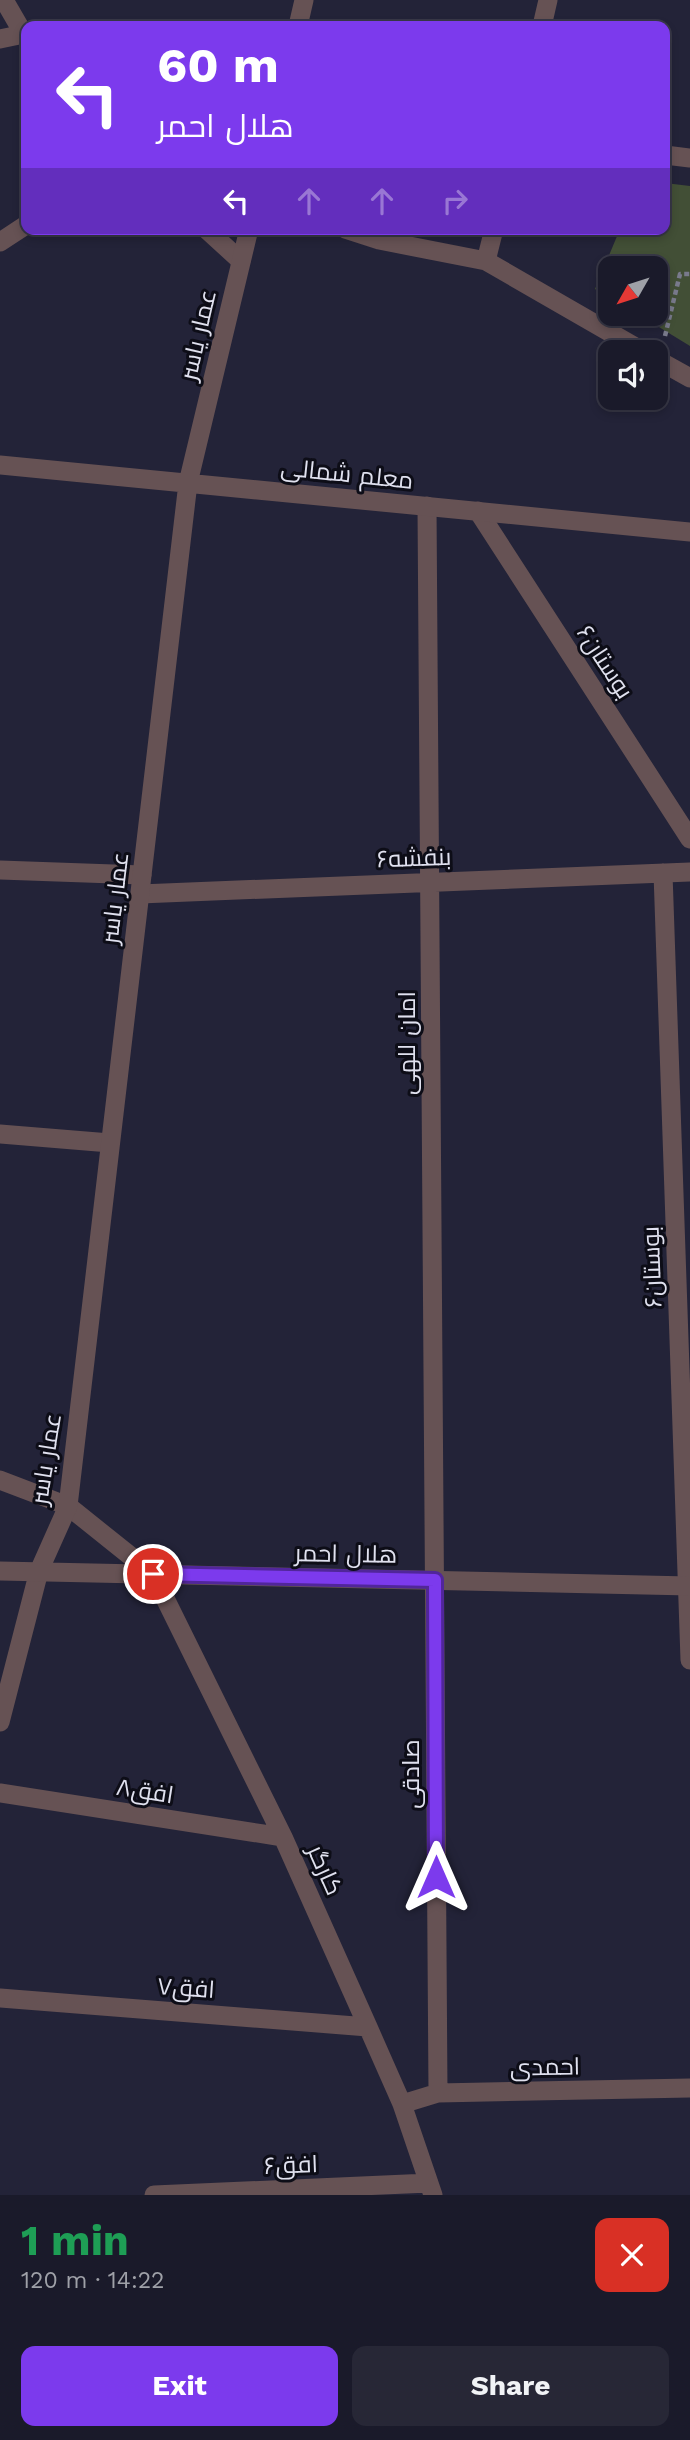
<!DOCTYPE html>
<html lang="en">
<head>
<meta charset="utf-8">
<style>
	:root { --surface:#1a1a2a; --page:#272736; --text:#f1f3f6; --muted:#9fa1a8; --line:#383847; --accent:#7c3aed }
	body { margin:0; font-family:"Work Sans",Cairo,sans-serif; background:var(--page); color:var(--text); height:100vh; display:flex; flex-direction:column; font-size:26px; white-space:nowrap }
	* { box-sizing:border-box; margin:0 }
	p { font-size:23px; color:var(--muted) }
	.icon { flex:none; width:38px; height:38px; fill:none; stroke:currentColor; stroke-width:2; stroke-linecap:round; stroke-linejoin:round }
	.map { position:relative; height:2195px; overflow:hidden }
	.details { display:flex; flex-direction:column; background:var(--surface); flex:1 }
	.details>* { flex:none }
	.hud { position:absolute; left:21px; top:21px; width:649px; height:214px; border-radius:14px; box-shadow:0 4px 10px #0003,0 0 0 2px var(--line); background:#7c3aed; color:#fff; overflow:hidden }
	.needle { width:46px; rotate:231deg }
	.tools { position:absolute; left:598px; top:256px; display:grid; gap:14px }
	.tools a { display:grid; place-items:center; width:70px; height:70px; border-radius:14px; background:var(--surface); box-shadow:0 4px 10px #0003,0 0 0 2px var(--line); font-size:35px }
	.pin { position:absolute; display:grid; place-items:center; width:60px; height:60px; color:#fff; margin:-30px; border:4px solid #fff; border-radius:50%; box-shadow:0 2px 7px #0007 }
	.me { position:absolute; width:77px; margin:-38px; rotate:0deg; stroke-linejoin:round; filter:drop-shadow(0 0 5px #0008) }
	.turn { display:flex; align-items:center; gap:24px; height:147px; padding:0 21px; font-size:32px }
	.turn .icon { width:91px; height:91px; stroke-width:2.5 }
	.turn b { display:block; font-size:49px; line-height:60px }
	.lanes { display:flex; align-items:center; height:66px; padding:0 21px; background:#0003; justify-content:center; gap:35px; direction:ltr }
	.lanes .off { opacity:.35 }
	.round { display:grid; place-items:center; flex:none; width:74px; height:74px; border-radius:14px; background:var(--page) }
	.summary { display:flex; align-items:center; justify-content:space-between; height:119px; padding:0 21px }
	h1 { font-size:42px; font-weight:700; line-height:52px; color:#1e9e55 }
	.primary-button { display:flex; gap:14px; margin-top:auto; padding:14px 21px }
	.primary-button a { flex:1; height:80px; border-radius:14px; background:var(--accent); color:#fff; font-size:28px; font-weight:700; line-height:80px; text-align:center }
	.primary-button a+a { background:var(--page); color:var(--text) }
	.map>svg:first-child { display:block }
	.green { fill:#424f36 }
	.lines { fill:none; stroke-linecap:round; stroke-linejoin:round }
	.path { stroke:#797a8c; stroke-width:4.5; stroke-dasharray:5 3.5; stroke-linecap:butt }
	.minor { stroke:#665254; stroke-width:19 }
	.tertiary { stroke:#665254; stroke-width:19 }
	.route-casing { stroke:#51269a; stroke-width:18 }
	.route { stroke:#7c3aed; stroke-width:12 }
	.labels { text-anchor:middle; stroke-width:6; stroke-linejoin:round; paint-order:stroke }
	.street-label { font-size:24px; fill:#e0e1ef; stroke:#0d0d17 }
</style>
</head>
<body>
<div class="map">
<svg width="690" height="2195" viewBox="0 0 690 2195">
	<rect width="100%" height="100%" fill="#232338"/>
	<path class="green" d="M665 183 690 186V346L636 313H656V268H611V298L595 289 620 229H665Z"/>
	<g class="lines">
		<path class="path" d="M665 336 680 274H690"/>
		<path class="minor" d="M4 0 26 38
			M542 26 548 0
			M0 39 24 34
			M665 155 690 158
			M206 229 241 261
			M345 229 379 240 486 261 644 352
			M0 242 26 225
			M486 261 494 229
			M656 359 690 378
			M427 506 438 2093
			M478 511 690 839
			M0 870 142 875
			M663 873 690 1660
			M140 894 690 872
			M0 1134 110 1143
			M0 1480 68 1506 153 1574 283 1837 368 2027 402 2104 433 2195
			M0 1722 39 1571
			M0 1793 283 1837
			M0 1998 368 2027
			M402 2104 438 2093 690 2088
			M154 2195 429 2183"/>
		<path class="tertiary" d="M298 26 304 0
			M0 465 690 532
			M0 1571 690 1586
			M39 1571 68 1506 188 483 249 229"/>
	</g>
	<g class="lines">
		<g class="route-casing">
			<path id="route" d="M153 1574 435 1580 436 1877"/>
		</g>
		<use href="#route" class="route"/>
	</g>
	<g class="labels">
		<g class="street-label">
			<text transform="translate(198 335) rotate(-77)" y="8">عمار یاسر</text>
			<text transform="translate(347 474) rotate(6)" y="8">معلم شمالی</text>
			<text transform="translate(605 662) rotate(57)" y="8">بوستان۶</text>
			<text transform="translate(414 858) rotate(-2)" y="8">بنفشه۶</text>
			<text transform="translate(115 898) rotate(-83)" y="8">عمار یاسر</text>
			<text transform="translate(407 1043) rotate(-90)" y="8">امان للهی</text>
			<text transform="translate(652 1267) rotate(-92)" y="8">بوستان۶</text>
			<text transform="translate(46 1459) rotate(-81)" y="8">عمار یاسر</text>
			<text transform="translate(346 1554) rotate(1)" y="8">هلال احمر</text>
			<text transform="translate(411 1774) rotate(-90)" y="8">صادقی</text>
			<text transform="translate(145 1791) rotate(9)" y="8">افق۸</text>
			<text transform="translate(325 1870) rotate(66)" y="8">کارگر</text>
			<text transform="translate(186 1988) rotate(4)" y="8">افق۷</text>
			<text transform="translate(545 2067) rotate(-1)" y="8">احمدی</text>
			<text transform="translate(291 2165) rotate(-2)" y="8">افق۶</text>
		</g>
	</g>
</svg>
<div class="tools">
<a><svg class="needle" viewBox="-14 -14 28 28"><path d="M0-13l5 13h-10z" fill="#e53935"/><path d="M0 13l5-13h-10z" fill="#9fa1a8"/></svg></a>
<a><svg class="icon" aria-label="sound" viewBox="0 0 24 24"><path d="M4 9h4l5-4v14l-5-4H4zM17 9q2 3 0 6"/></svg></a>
</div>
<div class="pin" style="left:153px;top:1574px;background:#d93025"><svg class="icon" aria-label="arrive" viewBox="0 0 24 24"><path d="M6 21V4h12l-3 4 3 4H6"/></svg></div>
<svg class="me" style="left:436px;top:1877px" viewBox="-20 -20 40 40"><path d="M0-17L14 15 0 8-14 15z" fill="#7c3aed" stroke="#fff" stroke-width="4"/></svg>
<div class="hud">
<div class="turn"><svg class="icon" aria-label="left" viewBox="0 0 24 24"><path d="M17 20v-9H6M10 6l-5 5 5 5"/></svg><div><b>60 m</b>هلال احمر</div></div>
<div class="lanes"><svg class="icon" aria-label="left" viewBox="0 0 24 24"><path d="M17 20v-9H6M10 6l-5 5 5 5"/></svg><svg class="icon off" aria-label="ahead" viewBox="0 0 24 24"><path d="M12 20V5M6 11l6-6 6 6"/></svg><svg class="icon off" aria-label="ahead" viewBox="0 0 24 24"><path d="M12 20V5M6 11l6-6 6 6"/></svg><svg class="icon off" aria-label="right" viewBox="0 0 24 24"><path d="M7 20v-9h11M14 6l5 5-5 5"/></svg></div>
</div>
</div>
<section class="details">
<div class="summary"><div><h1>1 min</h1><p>120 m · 14:22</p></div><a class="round" style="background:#d93025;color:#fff"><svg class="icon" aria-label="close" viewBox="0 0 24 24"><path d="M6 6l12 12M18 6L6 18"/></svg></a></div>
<div class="primary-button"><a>Exit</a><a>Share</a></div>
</section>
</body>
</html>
